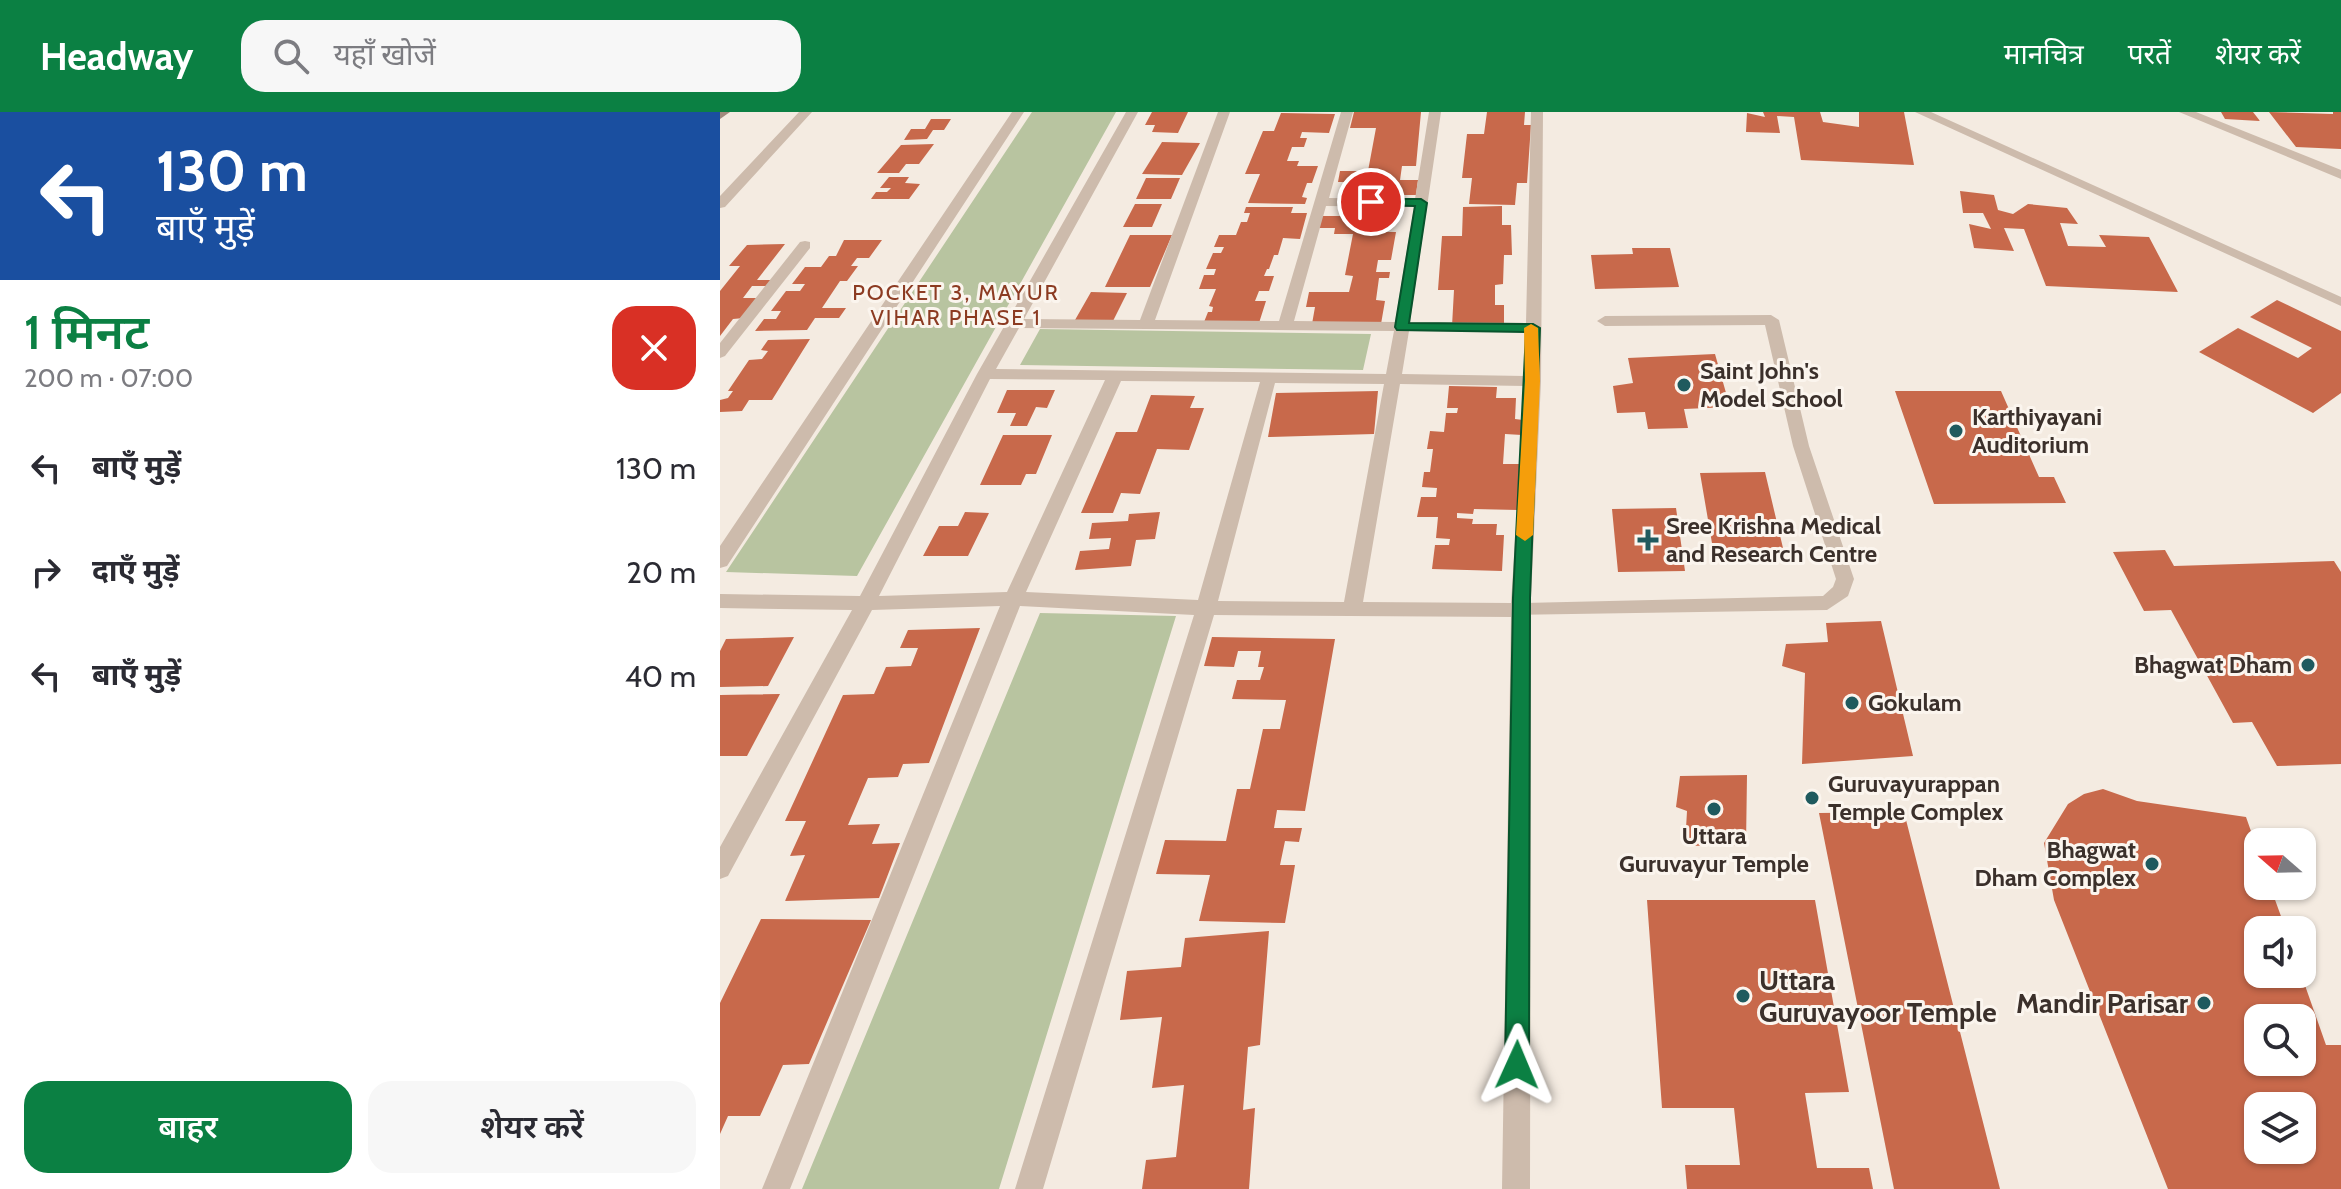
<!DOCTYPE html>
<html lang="hi">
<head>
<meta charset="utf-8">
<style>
	:root { --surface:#fff; --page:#f7f7f7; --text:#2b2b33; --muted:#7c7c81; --accent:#0b8043 }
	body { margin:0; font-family:Cabin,"Noto Sans Devanagari",sans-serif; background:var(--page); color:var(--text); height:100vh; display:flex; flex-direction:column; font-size:30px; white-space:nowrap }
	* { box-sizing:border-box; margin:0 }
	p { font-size:26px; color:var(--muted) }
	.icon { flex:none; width:44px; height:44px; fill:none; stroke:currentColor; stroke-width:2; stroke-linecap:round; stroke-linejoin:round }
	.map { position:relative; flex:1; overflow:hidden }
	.side { display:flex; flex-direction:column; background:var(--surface); width:720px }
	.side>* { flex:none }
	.banner { background:#1a4fa0; color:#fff; overflow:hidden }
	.needle { width:52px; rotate:290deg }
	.buttons { position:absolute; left:1524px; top:716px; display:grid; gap:16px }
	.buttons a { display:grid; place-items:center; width:72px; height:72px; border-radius:16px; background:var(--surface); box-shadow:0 2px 6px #0004; font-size:40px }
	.pin { position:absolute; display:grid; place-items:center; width:68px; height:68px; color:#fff; margin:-34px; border:4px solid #fff; border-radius:50%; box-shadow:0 2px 8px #0007 }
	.me { position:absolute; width:88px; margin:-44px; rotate:1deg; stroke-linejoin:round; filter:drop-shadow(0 0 6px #0008) }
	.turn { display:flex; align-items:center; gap:28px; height:168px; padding:0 24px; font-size:36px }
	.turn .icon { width:104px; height:104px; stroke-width:2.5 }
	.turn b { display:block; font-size:56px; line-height:68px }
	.round { display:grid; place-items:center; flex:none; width:84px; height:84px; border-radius:24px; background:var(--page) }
	.summary { display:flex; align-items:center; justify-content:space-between; height:136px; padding:0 24px }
	h1 { font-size:48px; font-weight:600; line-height:60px; color:var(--accent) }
	.primary-button { display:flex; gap:16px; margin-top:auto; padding:16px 24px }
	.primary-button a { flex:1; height:92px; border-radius:24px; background:var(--accent); color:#fff; font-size:32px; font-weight:600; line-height:92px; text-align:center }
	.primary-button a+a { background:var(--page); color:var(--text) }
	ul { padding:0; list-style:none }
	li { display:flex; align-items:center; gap:24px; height:104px; padding:0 24px }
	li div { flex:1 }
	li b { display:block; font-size:30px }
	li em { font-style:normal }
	header { display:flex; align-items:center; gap:48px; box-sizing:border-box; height:112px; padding:0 40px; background:var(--accent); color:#fff }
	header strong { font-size:38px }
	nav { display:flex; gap:44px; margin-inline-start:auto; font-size:28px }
	.search { width:560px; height:72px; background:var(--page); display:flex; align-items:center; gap:20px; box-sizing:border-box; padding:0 28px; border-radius:24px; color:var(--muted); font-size:30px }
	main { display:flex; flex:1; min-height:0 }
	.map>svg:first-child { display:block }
	.green { fill:#b8c4a0 }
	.building { fill:#c8694b; fill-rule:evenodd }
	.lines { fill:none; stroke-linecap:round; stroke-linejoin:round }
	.lane { fill:#cdbbac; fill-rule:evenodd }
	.street { fill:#cdbbac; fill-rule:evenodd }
	.secondary { fill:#a18a7d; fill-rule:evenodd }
	.route { fill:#0b8043; stroke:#07532c; stroke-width:2 }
	.slow { fill:#f59e0b }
	.poi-dot { fill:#1f5a5e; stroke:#fbf5ee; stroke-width:3 }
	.labels { text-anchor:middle; stroke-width:6; stroke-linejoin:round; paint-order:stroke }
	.far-neighbourhood-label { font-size:22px; letter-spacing:2px; fill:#8c3b22; stroke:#fbf5ee }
	.poi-label { font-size:24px; font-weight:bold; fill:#3b302b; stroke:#fbf5ee; text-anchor:start }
	.near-poi-label { font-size:28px; font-weight:bold; fill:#3b302b; stroke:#fbf5ee; text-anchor:start }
</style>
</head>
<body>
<header>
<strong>Headway</strong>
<div class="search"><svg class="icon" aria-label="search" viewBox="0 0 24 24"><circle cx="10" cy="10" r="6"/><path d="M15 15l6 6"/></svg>यहाँ खोजें</div>
<nav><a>मानचित्र</a><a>परतें</a><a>शेयर करें</a></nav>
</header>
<main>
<section class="side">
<div class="banner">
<div class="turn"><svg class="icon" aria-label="left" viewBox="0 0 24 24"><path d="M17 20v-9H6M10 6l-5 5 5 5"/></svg><div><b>130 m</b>बाएँ मुड़ें</div></div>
</div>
<div class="summary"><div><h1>1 मिनट</h1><p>200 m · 07:00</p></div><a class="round" style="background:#d93025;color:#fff"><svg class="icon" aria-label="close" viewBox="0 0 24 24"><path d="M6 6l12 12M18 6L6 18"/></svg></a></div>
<ul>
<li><svg class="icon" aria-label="left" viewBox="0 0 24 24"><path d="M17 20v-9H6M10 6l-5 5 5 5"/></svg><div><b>बाएँ मुड़ें</b></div><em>130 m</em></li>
<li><svg class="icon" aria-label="right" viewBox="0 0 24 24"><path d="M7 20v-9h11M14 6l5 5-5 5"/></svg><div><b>दाएँ मुड़ें</b></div><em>20 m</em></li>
<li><svg class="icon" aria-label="left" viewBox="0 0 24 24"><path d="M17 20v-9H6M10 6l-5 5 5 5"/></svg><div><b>बाएँ मुड़ें</b></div><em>40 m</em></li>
</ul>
<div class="primary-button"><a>बाहर</a><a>शेयर करें</a></div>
</section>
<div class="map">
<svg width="1621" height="1077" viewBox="0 0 1621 1077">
	<rect width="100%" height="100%" fill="#f4ebe1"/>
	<path class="green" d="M312 0H396L137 464 6 460Z
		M320 217 651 222 643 258 300 253Z
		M320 501 456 504 279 1077H82Z"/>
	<path class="building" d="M432 0H468L458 21 432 20 435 13H425Z
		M634 0H701L696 54H682L680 68H698L696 83H636L638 70H618L620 59H648L656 16H630Z
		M767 0H805L804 13H811L807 71H797L795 93 749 92 752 66H742L747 22H764Z
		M1043 0H1100L1103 10 1139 15V0H1184L1194 53 1081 48 1074 5 1057 4 1060 21 1026 20 1027 1 1045 5Z
		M1501 0H1533L1540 9 1505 7Z
		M1549 0 1613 2V0H1621V37L1576 35Z
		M561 1 615 2 609 21 582 20 580 26H587L584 35H572L567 49H579L577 54H598L592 71H587L582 85 587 86 585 92 528 91 540 62H525L543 19H554Z
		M211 7H231L224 18H213L207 27 184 28 191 17H205Z
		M442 30 480 31 462 63 422 62Z
		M214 32 199 52H186L179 61H157L181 33Z
		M169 65H189L185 71 200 72 189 87H151L156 80H167L171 76H160Z
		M426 66H460L451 87H416Z
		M1240 79 1274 83 1278 98 1293 102 1308 92 1347 96 1358 112 1340 111 1348 134 1386 135 1379 123 1429 125 1458 180 1326 174 1304 117 1284 116 1294 139 1254 136 1249 112 1271 117 1263 101H1243Z
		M415 92H442L432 115H403Z
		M625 94H679L678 106H664L662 120H676L671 148H658L656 160H670L669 166H659L656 188 665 189 661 212H592L595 195H586L589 180H629L633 164 625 163 633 122H614L615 116H599L602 104H623Z
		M782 94V113H791L792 143H784L783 172 775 173V193H784V214H732L734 178H718L722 124H742L743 95Z
		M526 95H573L571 101H587L580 127 563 126 558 143H554L549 157H547L544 164H554L549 179H539L535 189H546L539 211 484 210 488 200H492L493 195 489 194 496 177H479L484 163H494L496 157H486L493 141H501L504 135H494L499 123H516L521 110H527L530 101H524Z
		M410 123H452L430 175H385Z
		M124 128H162L149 146H137L131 154H138L127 169H120L102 196H126L119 206H95L87 218 35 219 44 207H56L61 199H51L66 179H80L85 172H72L85 155H101L109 144H116Z
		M65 132 37 168H52L48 174H32L23 186H39L24 206 13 207 0 224V179L20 154H9L27 133Z
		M912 136H950L959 175 875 177 871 143 913 142Z
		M371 180 407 181 393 209 355 208Z
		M1557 188 1621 219V281L1593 301 1479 240 1518 216 1578 246 1592 236 1530 205Z
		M90 227 52 288H29L22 299 0 300V288L8 286 13 279H8L29 248 42 247 48 239 41 238 48 228Z
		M995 242 1010 295 964 297 968 316 928 317 925 300 897 301 893 274 913 271 908 246Z
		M729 274 777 275 776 286H796L795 307 803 308 802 323 785 322 783 352H800L798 398 754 397 753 402 737 401V406L753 407 752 412H777L776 423H784L782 459 712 457 715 433H729L730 427 716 426 718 405H697L701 385H716L717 376 702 375 704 360H710L713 337H707L710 319 724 320 726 301H737L738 296H727Z
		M287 278H335L327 296 316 295 307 314H290L296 301H277Z
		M658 279 654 322 548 325 556 281Z
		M1175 279H1281L1319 365H1334L1346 391 1214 392Z
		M431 283 475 284 470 296H484L469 338 437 337 420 382 401 381 393 401H361L396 320H417Z
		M283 323H332L316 362H306L301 373H260Z
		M1045 360 1063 436 993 437 980 361Z
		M956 396 965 459 898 460 892 397Z
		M245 400 269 401 248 444H203L219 414H238Z
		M440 400 435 427 416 428 411 454 355 458 360 439 389 437 391 426 369 427 372 411 408 409 409 402Z
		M1445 438 1454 454 1614 449 1621 460V652L1557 654 1532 610 1513 611 1451 498 1424 499 1393 440Z
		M1161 509 1193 644 1082 652 1085 561 1062 554 1066 532 1108 530 1106 511Z
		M260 516 209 651 183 652 178 665 148 666 128 713 160 712 152 732 180 731 159 786 65 789 85 743 70 744 86 709H65L123 583 154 582 166 555 191 554 198 536H180L188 518Z
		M74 525 48 574 0 575V539L6 527Z
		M492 525 615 527 585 699 557 698 554 716H582L579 730 565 729 560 753H575L565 811 479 809 490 763 436 762 445 728 506 729 517 677H530L543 617H560L566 588 512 587 517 568H540L544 555H538L541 539H518L514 555 484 554Z
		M60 582 27 644H0V583Z
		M1027 663 1026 733 965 734 967 699 956 695 960 664Z
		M1383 677 1417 689 1526 705 1538 739V774H1550L1566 818H1538V862H1581L1606 933H1621V1077H1448L1334 788 1324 731 1348 692 1364 682ZM1538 906H1582V950H1538ZM1538 994H1582V1038H1538Z
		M1184 700 1280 1077H1174L1099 701Z
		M927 788H1095L1129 980 1085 981 1097 1056H1149L1153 1077H967L965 1053H1020L1014 996H942Z
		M41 807 151 808 89 952 63 953 40 1004H8L0 1022V891Z
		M549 819 540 933 528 935 523 998 535 996 529 1077H422L426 1048 456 1045 464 973 432 976 442 905 400 908 407 859 461 855 465 826Z"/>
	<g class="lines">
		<path class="lane" d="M1051 203 1059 208 1089 334 1134 467 1128 484 1107 498 796 503 793 498 796 493 803 491 1103 484 1113 475 1116 467 1073 334 1045 213 885 214 877 209 885 204Z"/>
		<path class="street" d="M79 0H92L5 95 0 96V84Z
			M292 0H304L7 454 0 456V434Z
			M406 0H418L304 207 420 208 498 0H510L435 208 559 209 621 0H633L609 86 695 87 709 0H721L690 210 806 211 811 0H823L821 269 811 486 810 1077H782L791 505 494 503 323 1077H295L474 503 300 494 70 1077H42L280 494 152 498 8 764 0 767V735L132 498 0 496V482L140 484 257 262ZM606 94 694 95 675 210 574 209ZM299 216 674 219 666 262 276 257ZM689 219 806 220 805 264 682 262ZM270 267 385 268 287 480 159 484ZM401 269 540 270 478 488 306 480ZM555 271 664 272 624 490 498 489ZM680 272 805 274 791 491 643 490Z
			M1195 0H1211L1621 185V194Z
			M1459 0H1476L1621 58V67Z
			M85 129 90 130V136L5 244 0 246V231L80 130Z"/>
		<path class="secondary" d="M0 0H10L0 7Z"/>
	</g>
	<path class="route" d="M651 87H701L707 91 689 211 813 212 820 216 810 486 809 953 805 962 797 965 789 962 785 953 793 486 806 220 677 218 675 215 695 94 647 93 645 90Z"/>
	<path class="slow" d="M811 212 818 216 820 269 813 423 805 429 796 423 805 269 804 216Z"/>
	<g class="poi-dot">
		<circle cx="964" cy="273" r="8"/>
		<circle cx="1236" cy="319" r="8"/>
		<path d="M924 416h8v8h8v8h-8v8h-8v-8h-8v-8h8z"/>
		<circle cx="1588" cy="553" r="8"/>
		<circle cx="1132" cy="591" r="8"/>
		<circle cx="1092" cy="686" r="8"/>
		<circle cx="994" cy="697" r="8"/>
		<circle cx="1432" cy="752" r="8"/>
		<circle cx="1023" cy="884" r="8"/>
		<circle cx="1484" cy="891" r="8"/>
	</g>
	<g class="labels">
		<g class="far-neighbourhood-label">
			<text x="236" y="188">POCKET 3, MAYUR<tspan x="236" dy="25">VIHAR PHASE 1</tspan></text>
		</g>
		<g class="poi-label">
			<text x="980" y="267">Saint John's<tspan x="980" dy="28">Model School</tspan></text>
			<text x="1252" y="313">Karthiyayani<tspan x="1252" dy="28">Auditorium</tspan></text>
			<text x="946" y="422">Sree Krishna Medical<tspan x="946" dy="28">and Research Centre</tspan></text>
			<text x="1572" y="561" text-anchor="end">Bhagwat Dham</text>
			<text x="1148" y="599">Gokulam</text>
			<text x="1108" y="680">Guruvayurappan<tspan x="1108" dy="28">Temple Complex</tspan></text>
			<text x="994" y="732" text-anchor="middle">Uttara<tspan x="994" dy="28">Guruvayur Temple</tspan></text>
			<text x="1416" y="746" text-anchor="end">Bhagwat<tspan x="1416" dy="28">Dham Complex</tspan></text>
		</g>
		<g class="near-poi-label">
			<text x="1039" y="878">Uttara<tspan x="1039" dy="32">Guruvayoor Temple</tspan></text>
			<text x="1468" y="901" text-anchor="end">Mandir Parisar</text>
		</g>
	</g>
</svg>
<div class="buttons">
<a><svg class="needle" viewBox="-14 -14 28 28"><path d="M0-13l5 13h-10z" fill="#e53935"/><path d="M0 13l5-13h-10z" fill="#7c7c81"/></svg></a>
<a><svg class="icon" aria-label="sound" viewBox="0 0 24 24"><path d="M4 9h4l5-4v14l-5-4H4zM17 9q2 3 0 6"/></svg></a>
<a><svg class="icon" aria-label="search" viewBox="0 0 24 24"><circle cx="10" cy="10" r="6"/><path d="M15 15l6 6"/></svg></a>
<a><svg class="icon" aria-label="layers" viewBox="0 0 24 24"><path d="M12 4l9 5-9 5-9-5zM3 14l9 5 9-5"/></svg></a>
</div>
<div class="pin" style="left:651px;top:90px;background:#d93025"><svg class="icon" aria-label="arrive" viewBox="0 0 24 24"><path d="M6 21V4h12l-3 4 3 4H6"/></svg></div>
<svg class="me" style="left:797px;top:953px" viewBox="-20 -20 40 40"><path d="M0-17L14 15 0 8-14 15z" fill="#0b8043" stroke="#fff" stroke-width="4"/></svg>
</div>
</main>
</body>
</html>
